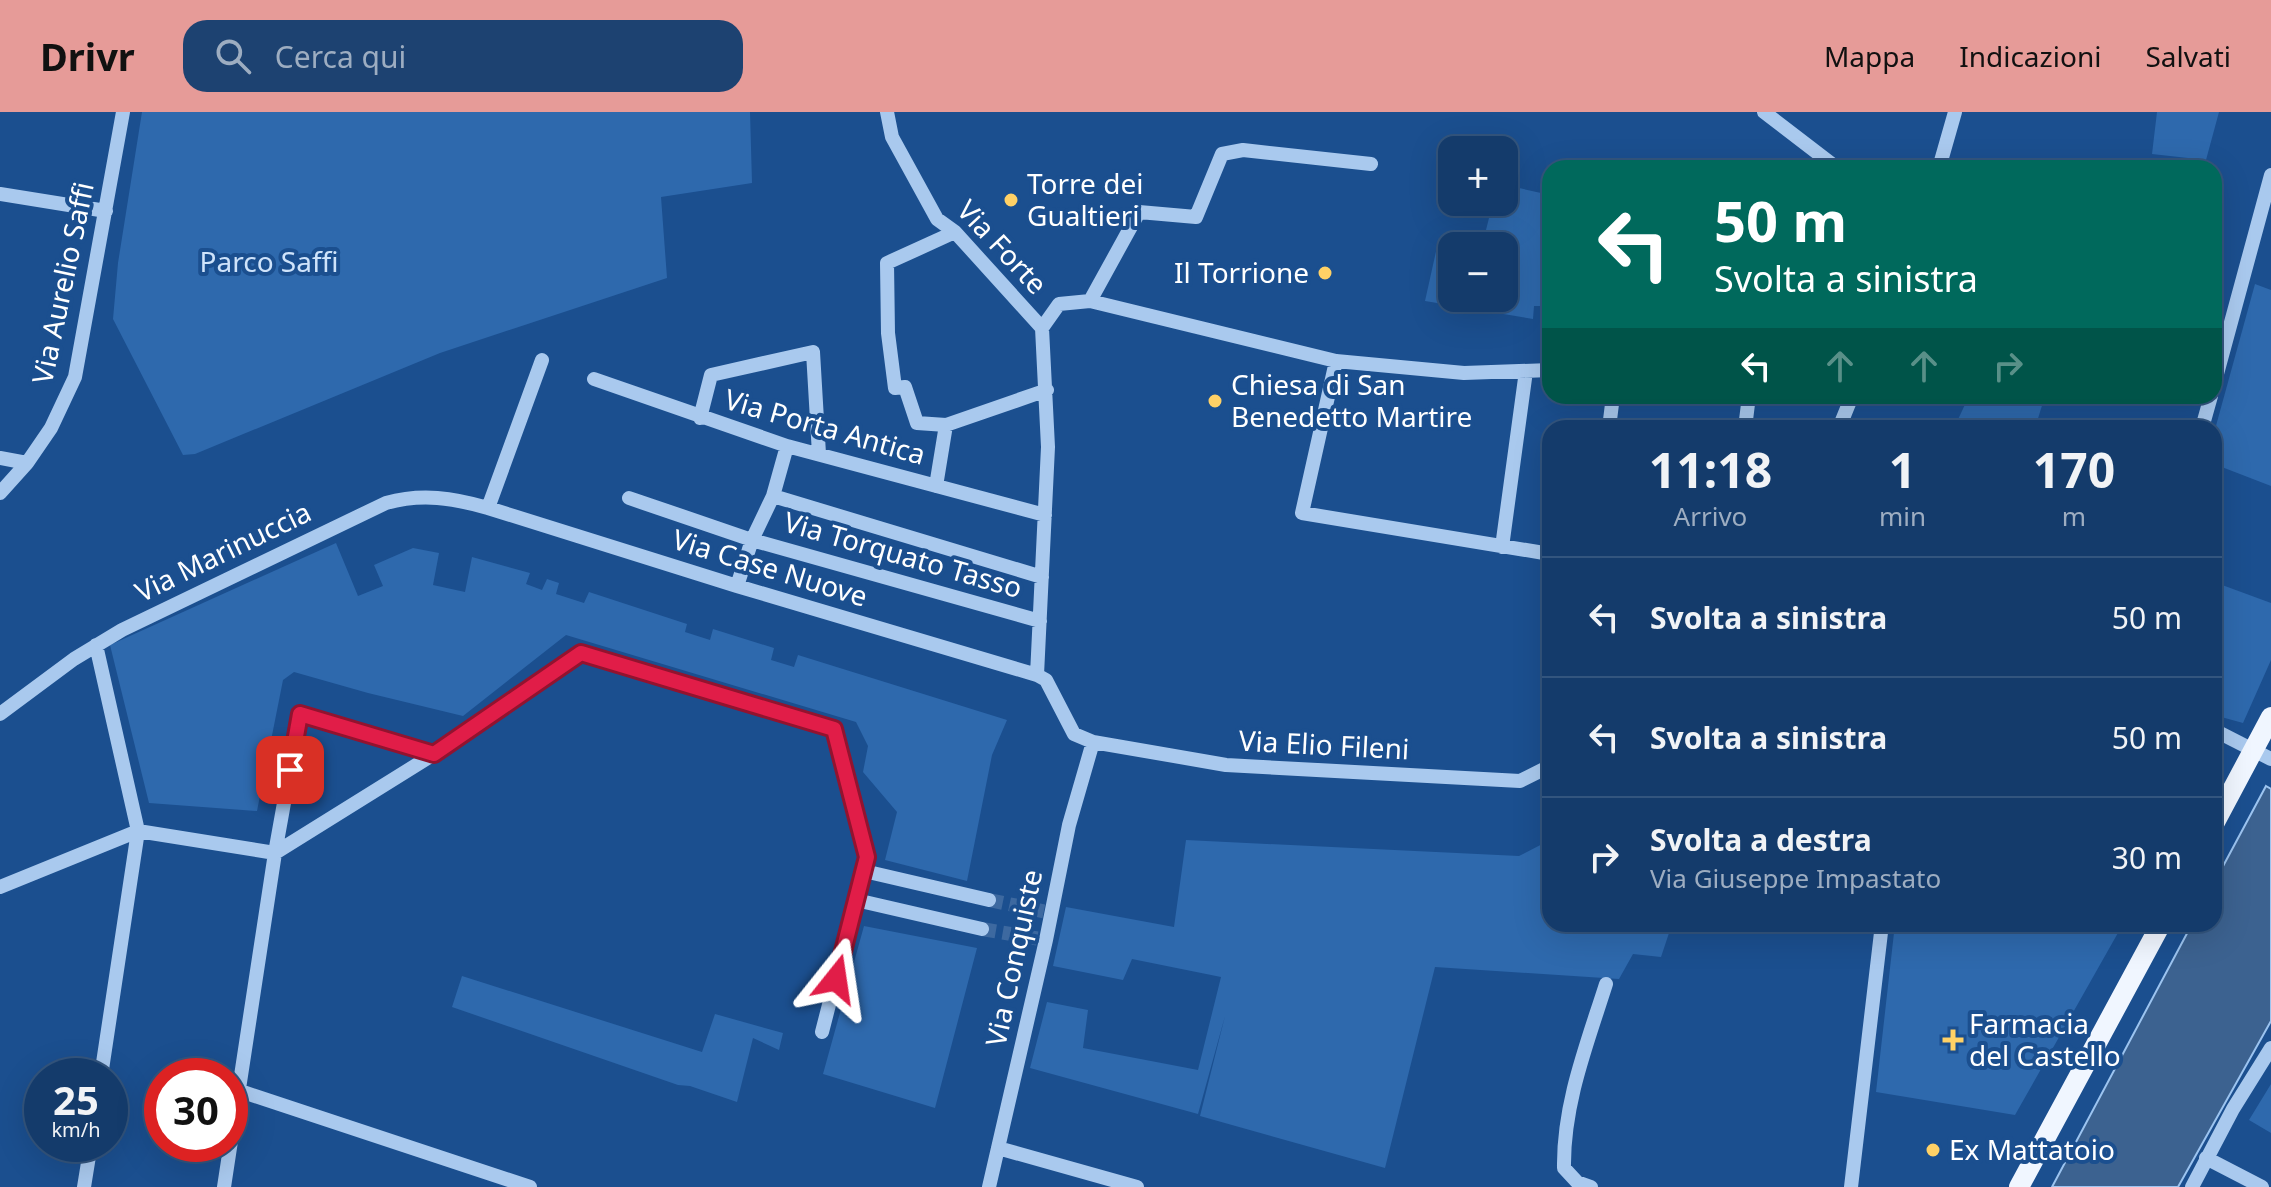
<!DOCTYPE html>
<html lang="it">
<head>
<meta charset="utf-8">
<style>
	:root { --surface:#143b6b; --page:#1d4271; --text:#f1f3f6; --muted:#9dadc1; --line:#33557e; --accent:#e69b98 }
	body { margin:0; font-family:"Noto Sans",sans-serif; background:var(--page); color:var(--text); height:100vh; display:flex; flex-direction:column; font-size:30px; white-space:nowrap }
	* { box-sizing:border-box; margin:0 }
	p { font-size:26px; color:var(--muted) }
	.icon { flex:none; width:44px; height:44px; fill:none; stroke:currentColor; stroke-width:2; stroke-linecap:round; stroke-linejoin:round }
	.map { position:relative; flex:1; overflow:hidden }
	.side { position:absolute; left:1542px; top:308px; width:680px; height:512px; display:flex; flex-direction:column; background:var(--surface); border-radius:24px; box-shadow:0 8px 32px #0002,0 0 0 2px var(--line) }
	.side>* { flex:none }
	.banner { position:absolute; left:1542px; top:48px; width:680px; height:244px; border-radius:24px; box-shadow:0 8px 32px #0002,0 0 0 2px var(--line); background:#00695c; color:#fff; overflow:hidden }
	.buttons { position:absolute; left:1438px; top:24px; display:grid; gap:16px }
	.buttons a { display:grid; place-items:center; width:80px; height:80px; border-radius:16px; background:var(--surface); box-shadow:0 8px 32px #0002,0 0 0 2px var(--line); font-size:40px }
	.speed { position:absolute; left:24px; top:946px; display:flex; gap:16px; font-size:40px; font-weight:700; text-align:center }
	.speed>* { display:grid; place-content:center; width:104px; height:104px; border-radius:50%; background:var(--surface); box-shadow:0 8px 32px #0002,0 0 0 2px var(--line); line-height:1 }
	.speed small { font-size:20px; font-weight:400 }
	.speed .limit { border:12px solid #d22; background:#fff; color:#111 }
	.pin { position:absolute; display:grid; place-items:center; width:68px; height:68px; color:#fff; margin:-34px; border-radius:16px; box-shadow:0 4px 12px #0006 }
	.me { position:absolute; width:88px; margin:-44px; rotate:15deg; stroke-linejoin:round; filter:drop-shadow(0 0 6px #0008) }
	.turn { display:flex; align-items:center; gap:28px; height:168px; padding:0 40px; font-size:36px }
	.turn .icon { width:104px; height:104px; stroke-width:2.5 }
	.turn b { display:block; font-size:56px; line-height:68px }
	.lanes { display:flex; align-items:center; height:76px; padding:0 40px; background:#0003; justify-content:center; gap:40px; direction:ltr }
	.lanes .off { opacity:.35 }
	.eta { display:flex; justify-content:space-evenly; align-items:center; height:136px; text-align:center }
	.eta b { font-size:48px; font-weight:700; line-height:56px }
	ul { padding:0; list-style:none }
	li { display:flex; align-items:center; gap:24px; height:120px; padding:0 40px; border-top:2px solid var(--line) }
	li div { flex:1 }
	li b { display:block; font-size:30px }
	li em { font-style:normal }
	header { display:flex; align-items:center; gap:48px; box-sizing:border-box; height:112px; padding:0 40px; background:var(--accent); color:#111 }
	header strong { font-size:38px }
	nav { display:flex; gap:44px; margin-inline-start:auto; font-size:28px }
	.search { width:560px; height:72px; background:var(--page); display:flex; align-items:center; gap:20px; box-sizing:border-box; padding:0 28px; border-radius:24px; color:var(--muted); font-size:30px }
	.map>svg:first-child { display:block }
	.green { fill:#2e69ad }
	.water { fill:#3c6290; stroke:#9cc4f0; stroke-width:2 }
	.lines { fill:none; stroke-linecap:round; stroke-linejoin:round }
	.minor-tunnel { stroke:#3d69a0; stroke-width:14; stroke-dasharray:14 7; stroke-linecap:butt }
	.minor { stroke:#a9c9ee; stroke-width:14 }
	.major { stroke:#f0f6ff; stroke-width:20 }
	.route-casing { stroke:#92132f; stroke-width:20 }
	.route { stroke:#e11d48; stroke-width:14 }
	.poi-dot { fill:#ffd166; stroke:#1b4f8f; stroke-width:3 }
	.labels { text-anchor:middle; stroke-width:8; stroke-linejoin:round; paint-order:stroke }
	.poi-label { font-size:28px; fill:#fff; stroke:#1b4f8f; text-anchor:start }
	.street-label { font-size:28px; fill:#fff; stroke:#1b4f8f }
	.park-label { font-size:28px; fill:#cfe3fa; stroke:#1b4f8f }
</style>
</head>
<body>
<header>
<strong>Drivr</strong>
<div class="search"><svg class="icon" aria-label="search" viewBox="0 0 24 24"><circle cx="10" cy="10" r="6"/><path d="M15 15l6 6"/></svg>Cerca qui</div>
<nav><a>Mappa</a><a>Indicazioni</a><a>Salvati</a></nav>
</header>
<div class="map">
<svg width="2271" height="1075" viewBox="0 0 2271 1075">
	<rect width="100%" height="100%" fill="#1b4f8f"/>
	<path class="green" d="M142 0H750L752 71 661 85 667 166 440 241 195 342 183 343 113 207 118 151Z
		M2157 0H2219L2206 48 2152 42Z
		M1510 74 1550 83V194H1534L1533 207 1425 189 1439 126 1471 134H1452V186H1504V134H1482L1493 90H1504V79Z
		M2255 172 2271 178V374L2214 352V321Z
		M1969 284H2045L2035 316H1954Z
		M336 431 358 484 383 474 374 453 413 436 439 441 433 473 465 480 472 445 530 461 526 472 542 478 547 467 559 471 556 482 584 491 589 480 687 512 685 520 710 528 713 517 774 536 771 548 794 555 798 543 1007 608 992 643 967 769 885 748 897 700 863 660 868 634 856 610 566 523 463 604 368 581 294 560 283 568 257 699 149 691 110 533Z
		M2214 470 2271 491V548L2243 611 2214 603Z
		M1186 728 1519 744 1550 728V812H1672L1661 845 1633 842 1619 867 1435 855 1385 1056 1200 1004 1225 904 1198 1002 1030 956 1047 890 1088 898 1083 936 1198 958 1221 865 1132 847 1123 868 1053 854 1066 795 1174 815Z
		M1895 812H2123L2015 1003 1876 980Z
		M864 814 977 836 935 996 823 962Z
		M462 864 702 940 715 902 783 921 779 938 753 926 737 990 690 974 678 973 452 895Z
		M2271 972V1021L2249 1008Z"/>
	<path class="water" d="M2266 674 2271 677V909L2178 1075H2052L2192 812H2214V771Z"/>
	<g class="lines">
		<path class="minor-tunnel" d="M989 788 1052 801
			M982 817 1046 828"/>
		<path class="minor" d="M887 0 892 25 937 107 955 120 1042 216
			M1764 0 1837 56
			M1939 56 1955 0
			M0 82 106 99
			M955 120 887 151 888 221 895 276 905 275 917 311 946 313 1047 278
			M1090 189 1139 100 1196 105 1222 42 1243 38 1371 52
			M1042 216 1048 335 1037 563 1046 568 1074 622 1093 630 1226 653 1520 669 1550 654
			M1042 216 1059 192 1090 189 1336 249 1464 261 1550 258
			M1336 249 1302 401 1550 442
			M594 267 787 334 1045 403
			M2214 273 2271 63
			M700 306 711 263 813 240 819 342
			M1609 316 1613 284
			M1745 316 1749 284
			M1839 316 1852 284
			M2202 316 2211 284
			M0 346 27 351
			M936 374 946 313
			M0 381 27 351 51 316 75 265 123 0
			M773 384 1042 465
			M629 386 752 428 1040 509
			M488 396 542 248
			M1502 435 1526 259
			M737 474 752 428 773 384 787 334
			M96 533 138 719 101 964
			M0 602 74 547 122 518 386 391C422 381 453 386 488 396L737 474 1037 563
			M2214 618 2271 647
			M864 759 989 788
			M0 775 138 719 275 741 434 642 581 541 834 617 867 745 822 920
			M856 788 982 817
			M240 979 530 1075
			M998 1036 1137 1075
			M2206 1046 2262 1075
			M84 1075 91 1032
			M224 1075 275 741 300 602 434 642
			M989 1075 1046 828 1069 713 1093 630
			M1591 1075 1577 1070 1564 1056C1563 992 1587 932 1606 872
			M1851 1075 1882 812
			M2192 1075 2233 997 2271 936"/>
		<path class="major" d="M2214 712 2271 605
			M2019 1075 2161 812"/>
	</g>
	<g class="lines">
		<g class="route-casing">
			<path id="route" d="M290 658 300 602 434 642 581 541 834 617 867 745 836 867"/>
		</g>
		<use href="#route" class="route"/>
	</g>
	<g class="poi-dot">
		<circle cx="1011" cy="88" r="8"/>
		<circle cx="1325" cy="161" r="8"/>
		<circle cx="1215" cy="289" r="8"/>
		<path d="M1949 916h8v8h8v8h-8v8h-8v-8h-8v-8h8z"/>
		<circle cx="1933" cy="1038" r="8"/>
	</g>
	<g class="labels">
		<g class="poi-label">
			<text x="1027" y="82">Torre dei<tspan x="1027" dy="32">Gualtieri</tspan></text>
			<text x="1309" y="171" text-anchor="end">Il Torrione</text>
			<text x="1231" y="283">Chiesa di San<tspan x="1231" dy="32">Benedetto Martire</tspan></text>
			<text x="1969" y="922">Farmacia<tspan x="1969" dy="32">del Castello</tspan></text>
			<text x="1949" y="1048">Ex Mattatoio</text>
		</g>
		<g class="street-label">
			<text transform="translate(1002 135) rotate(47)" y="10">Via Forte</text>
			<text transform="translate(63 171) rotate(-78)" y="10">Via Aurelio Saffi</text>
			<text transform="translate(825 315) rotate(16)" y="10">Via Porta Antica</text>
			<text transform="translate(223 440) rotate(-26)" y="10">Via Marinuccia</text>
			<text transform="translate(903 443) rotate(16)" y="10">Via Torquato Tasso</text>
			<text transform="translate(770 456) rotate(17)" y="10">Via Case Nuove</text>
			<text transform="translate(1324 633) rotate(3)" y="10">Via Elio Fileni</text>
			<text transform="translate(1014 846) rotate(-78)" y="10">Via Conquiste</text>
		</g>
		<g class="park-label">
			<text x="269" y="160">Parco Saffi</text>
		</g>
	</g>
</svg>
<div class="buttons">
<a>+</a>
<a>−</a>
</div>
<div class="speed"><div>25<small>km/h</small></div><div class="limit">30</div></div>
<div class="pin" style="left:290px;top:658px;background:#d93025"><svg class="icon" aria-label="arrive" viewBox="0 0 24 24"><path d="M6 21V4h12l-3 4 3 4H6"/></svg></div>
<svg class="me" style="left:836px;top:867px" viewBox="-20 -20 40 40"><path d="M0-17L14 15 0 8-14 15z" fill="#e11d48" stroke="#fff" stroke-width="4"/></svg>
<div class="banner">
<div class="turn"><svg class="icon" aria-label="left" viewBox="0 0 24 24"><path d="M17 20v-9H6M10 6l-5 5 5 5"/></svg><div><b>50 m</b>Svolta a sinistra</div></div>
<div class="lanes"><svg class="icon" aria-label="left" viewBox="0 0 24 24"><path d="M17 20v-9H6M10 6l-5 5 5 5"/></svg><svg class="icon off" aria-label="ahead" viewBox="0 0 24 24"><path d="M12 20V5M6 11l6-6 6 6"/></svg><svg class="icon off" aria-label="ahead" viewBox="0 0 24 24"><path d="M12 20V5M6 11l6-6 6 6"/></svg><svg class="icon off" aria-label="right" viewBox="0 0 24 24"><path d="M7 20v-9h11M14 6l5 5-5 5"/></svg></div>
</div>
<section class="side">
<div class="eta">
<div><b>11:18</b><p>Arrivo</p></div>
<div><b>1</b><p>min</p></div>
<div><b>170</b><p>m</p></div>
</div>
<ul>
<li><svg class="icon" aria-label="left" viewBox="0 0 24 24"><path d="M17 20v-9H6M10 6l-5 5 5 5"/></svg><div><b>Svolta a sinistra</b></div><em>50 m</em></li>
<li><svg class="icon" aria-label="left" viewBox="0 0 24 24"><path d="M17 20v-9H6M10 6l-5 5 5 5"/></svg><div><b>Svolta a sinistra</b></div><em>50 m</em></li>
<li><svg class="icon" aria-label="right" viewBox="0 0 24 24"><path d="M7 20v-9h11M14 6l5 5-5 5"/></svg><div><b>Svolta a destra</b><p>Via Giuseppe Impastato</p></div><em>30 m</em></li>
</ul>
</section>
</div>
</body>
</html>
